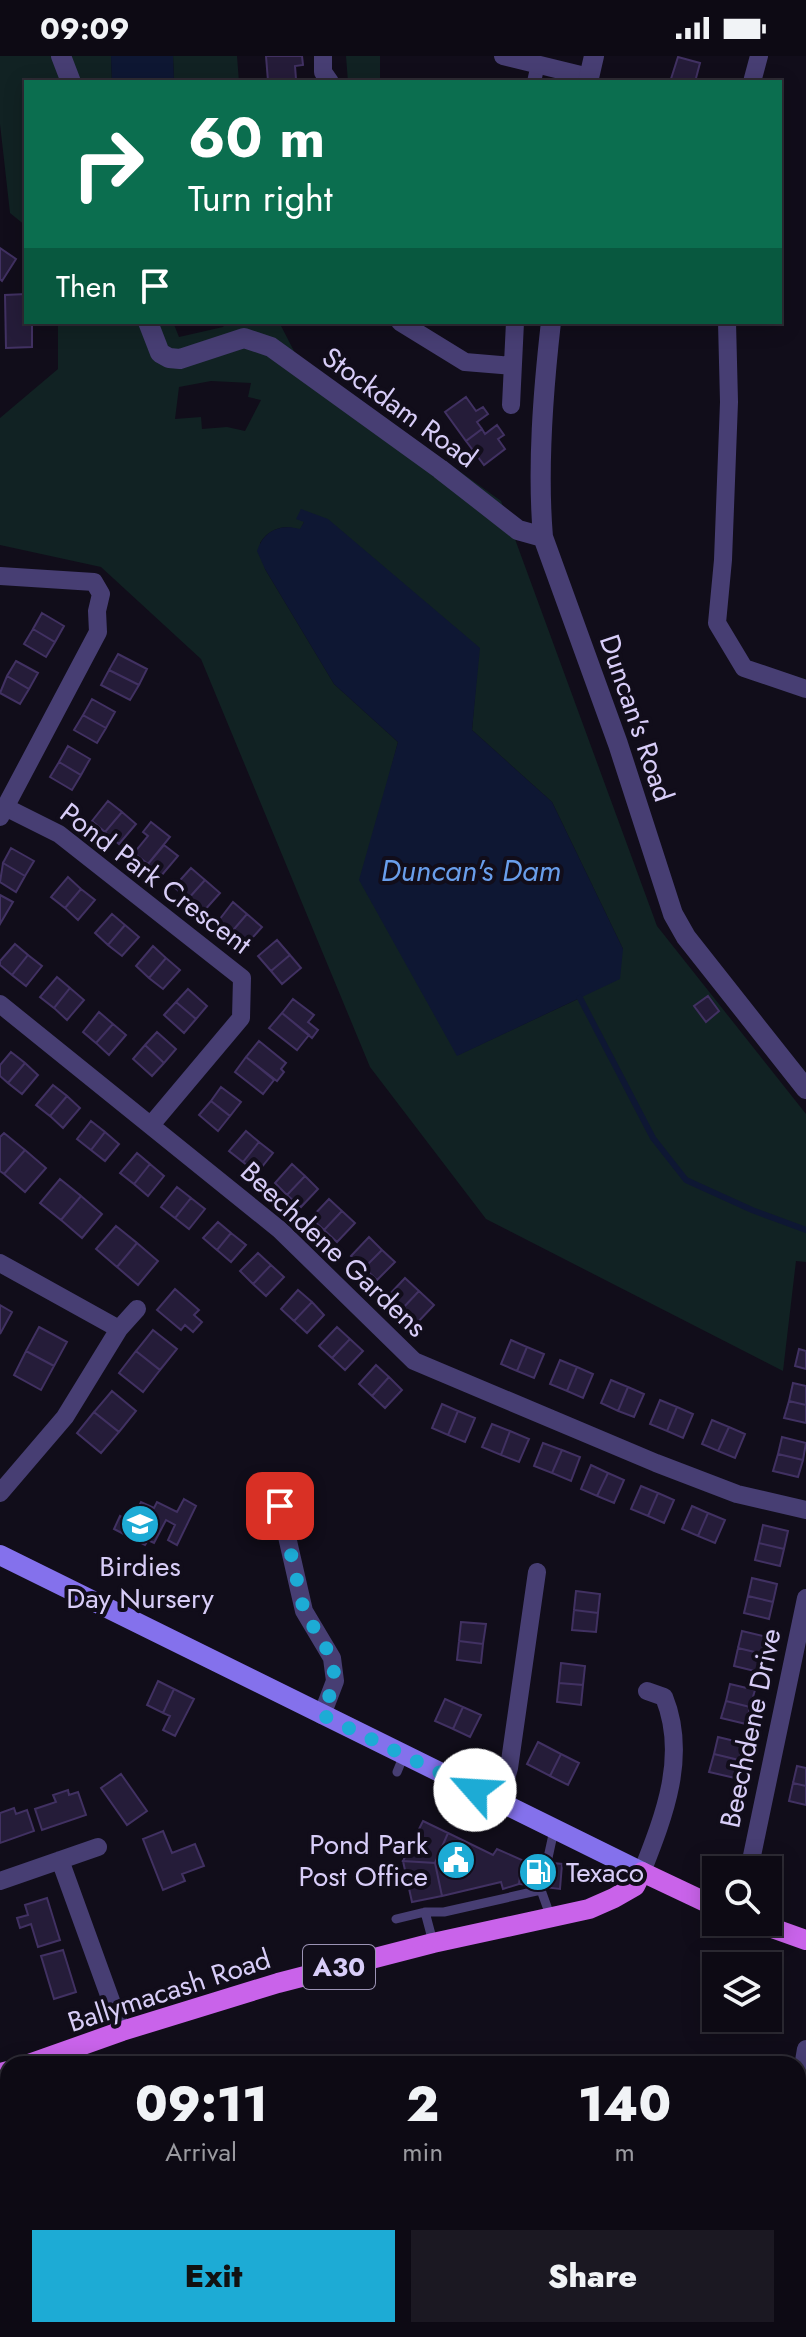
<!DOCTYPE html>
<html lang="en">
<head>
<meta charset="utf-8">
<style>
	:root { --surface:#0d0a14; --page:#1b1822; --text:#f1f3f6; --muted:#9a9aa0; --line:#2d2b34; --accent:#1dabd5 }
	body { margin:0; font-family:Jost,sans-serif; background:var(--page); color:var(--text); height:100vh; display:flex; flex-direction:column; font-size:30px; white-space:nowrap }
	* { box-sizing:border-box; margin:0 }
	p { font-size:26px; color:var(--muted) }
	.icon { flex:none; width:44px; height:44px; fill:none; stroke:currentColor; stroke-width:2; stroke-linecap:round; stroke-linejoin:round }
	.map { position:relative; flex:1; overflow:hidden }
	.sheet { position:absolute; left:0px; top:2000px; width:806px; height:282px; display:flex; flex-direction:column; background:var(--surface); border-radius:24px 24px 0 0; box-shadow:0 4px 20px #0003,0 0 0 2px var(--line) }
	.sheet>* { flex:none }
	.hud { position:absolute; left:24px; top:24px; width:758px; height:244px; border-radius:0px; box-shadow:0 4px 20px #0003,0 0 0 2px var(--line); background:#0b6e4f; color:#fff; overflow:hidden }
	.fabs { position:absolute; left:702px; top:1800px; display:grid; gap:16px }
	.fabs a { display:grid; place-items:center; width:80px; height:80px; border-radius:0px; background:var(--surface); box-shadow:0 4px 20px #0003,0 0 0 2px var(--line); font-size:40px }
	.pin { position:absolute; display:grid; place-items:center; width:68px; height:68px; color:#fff; margin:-34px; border-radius:16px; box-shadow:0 4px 12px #0006 }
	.me { position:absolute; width:88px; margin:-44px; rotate:296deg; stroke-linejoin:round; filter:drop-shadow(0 0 6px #0008) }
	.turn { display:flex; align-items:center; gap:28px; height:168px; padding:0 32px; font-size:36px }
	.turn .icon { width:104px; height:104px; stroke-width:2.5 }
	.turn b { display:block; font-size:56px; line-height:68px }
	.then { display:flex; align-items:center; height:76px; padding:0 32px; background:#0003; gap:16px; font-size:30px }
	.eta { display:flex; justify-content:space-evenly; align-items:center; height:136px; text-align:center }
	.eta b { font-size:48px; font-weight:800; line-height:56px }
	.cta { display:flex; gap:16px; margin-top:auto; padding:16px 32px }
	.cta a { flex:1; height:92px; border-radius:0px; background:var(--accent); color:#111; font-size:32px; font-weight:800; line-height:92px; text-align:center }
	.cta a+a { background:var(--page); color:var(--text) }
	.status { display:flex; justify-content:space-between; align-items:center; height:56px; padding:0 40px; background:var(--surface); direction:ltr }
	.status svg { height:22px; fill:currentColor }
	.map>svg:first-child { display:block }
	.green { fill:#112223; fill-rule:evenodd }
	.water { fill:#0e1733 }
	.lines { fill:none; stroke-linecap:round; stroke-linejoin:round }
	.stream { stroke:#0e1733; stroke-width:6 }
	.building { fill:#251c39; stroke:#413162; stroke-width:2 }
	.service { stroke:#473e73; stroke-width:9 }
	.pedestrian { stroke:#473e73; stroke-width:14 }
	.minor { stroke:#473e73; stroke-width:18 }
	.tertiary { stroke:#473e73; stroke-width:20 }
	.secondary { stroke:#8471ec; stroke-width:20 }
	.primary { stroke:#c963ea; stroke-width:20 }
	.route { stroke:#1dabd5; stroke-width:14; stroke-dasharray:0 25.2 }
	.labels { text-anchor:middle; stroke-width:8; stroke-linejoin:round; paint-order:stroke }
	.shield { fill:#110d1a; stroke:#9c93b5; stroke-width:2 }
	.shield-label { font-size:26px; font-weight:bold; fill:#d8cdf8 }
	.street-label { font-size:28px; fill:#d8cdf8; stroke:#110d1a }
	.poi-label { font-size:28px; fill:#d8cdf8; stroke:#110d1a }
	.water-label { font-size:30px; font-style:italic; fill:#699eeb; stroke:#110d1a }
</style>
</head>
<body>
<div class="status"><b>09:09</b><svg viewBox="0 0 49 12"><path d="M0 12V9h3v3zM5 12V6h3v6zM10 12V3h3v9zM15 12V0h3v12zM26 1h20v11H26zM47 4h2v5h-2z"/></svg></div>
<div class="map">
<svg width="806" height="2281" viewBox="0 0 806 2281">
	<rect width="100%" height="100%" fill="#110d1a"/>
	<path class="green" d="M0 0H111L112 26H26V170L10 157 0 68Z
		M173 0H237L239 26H174Z
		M346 0H380V26H348Z
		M58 266H173L179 281 223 271 227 266H279L295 297 501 445 657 870 806 1058V1206L796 1205 783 1315 486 1163 370 1011 201 603 101 511 0 489V362L58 313ZM211 325 251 327 248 341 261 344 245 375 227 371 202 373 201 361 175 363 179 331ZM327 463 479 592 472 674 552 746 623 893 580 942 458 999 384 739 398 686 334 628 265 513 260 487C270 472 284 468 300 474L304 466Z"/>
	<path class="water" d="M111 0H173L174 26H112Z
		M301 453 328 463 480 592 472 674 552 746 623 893 620 923 457 1000 359 824 398 686 334 628 265 513 257 495C264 474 280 468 300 473L304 466 296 463Z"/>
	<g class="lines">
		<path class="stream" d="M580 942 653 1082 686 1124 752 1154 806 1174"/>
	</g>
	<path class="building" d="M266 0H302L303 9 295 10 296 23 268 25Z
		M678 1 700 7 695 26H670Z
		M0 192 16 203 2 225 0 223Z
		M26 238V266H32V291L6 292 5 239Z
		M466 341 476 355 483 351 488 358 477 366 482 373 466 385 445 356Z
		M497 369 504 379 498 383 505 393 484 409 466 385 482 373 485 378Z
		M42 557 64 570 55 586 33 573Z
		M33 573 55 586 46 601 24 588Z
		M118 598 147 613 139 629 109 614Z
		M16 605 38 617 29 633 7 620Z
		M109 614 139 629 130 644 101 629Z
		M7 620 29 633 20 648 0 637Z
		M92 643 115 656 106 672 83 659Z
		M83 659 106 672 97 687 74 674Z
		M68 690 90 703 81 719 59 706Z
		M59 706 81 719 72 734 50 721Z
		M108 745 122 756 105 776 92 765Z
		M122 756 136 768 119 788 105 776Z
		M151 766 170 781 148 808 134 797 148 780 143 776Z
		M164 789 178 800 161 820 148 808Z
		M11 792 34 805 25 820 3 807Z
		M3 807 25 820 16 836 0 826Z
		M191 812 205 824 188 843 174 831Z
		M68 821 81 833 65 852 51 841Z
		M205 824 220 837 203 856 188 843Z
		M81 833 95 844 78 864 65 852Z
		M0 839 13 846 0 868Z
		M233 846 247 858 229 879 216 868Z
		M112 858 125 869 108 889 95 877Z
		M247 858 262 871 244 891 229 879Z
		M125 869 139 881 122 900 108 889Z
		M277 884 290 899 271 915 258 900Z
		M15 888 28 899 12 919 0 909V905Z
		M153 890 166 902 149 922 136 910Z
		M28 899 42 910 26 930 12 919Z
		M290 899 301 912 282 928 271 915Z
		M166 902 180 914 163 933 149 922Z
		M57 921 70 932 54 952 40 941Z
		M70 932 84 944 67 964 54 952Z
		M188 933 207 950 196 963 176 946Z
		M708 940 719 955 706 966 694 950Z
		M293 943 314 959 308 966 318 974 312 982 282 957Z
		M176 946 196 963 184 977 164 959Z
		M99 956 113 968 96 987 83 976Z
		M282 957 309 979 297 994 269 972Z
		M113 968 126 979 109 999 96 987Z
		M157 976 176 993 164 1007 145 989Z
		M259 985 286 1007 281 1013 284 1016 277 1025 246 1001Z
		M145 989 164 1007 152 1020 133 1003Z
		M11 996 25 1007 8 1027 0 1020V1009Z
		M246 1001 274 1024 263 1038 235 1016Z
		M25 1007 38 1019 22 1038 8 1027Z
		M53 1029 67 1040 50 1060 36 1049Z
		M221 1031 241 1046 230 1060 211 1045Z
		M67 1040 80 1052 63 1072 50 1060Z
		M211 1045 230 1060 218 1075 199 1059Z
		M91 1065 105 1076 91 1094 77 1083Z
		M246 1075 259 1086 243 1106 229 1095Z
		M105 1076 119 1088 105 1105 91 1094Z
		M4 1077 25 1094 4 1118 0 1115V1081Z
		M259 1086 273 1097 257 1117 243 1106Z
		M25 1094 46 1112 25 1136 4 1118Z
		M137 1097 150 1108 134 1128 120 1117Z
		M150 1108 164 1120 148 1140 134 1128Z
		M292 1108 305 1120 287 1139 275 1127Z
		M305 1120 318 1133 301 1151 287 1139Z
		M60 1123 81 1140 61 1164 40 1147Z
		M177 1131 191 1142 175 1162 161 1151Z
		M81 1140 102 1158 82 1182 61 1164Z
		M191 1142 205 1153 189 1173 175 1162Z
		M329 1143 342 1155 324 1174 311 1162Z
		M342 1155 355 1167 337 1186 324 1174Z
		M218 1166 231 1177 217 1194 203 1182Z
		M116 1170 137 1187 117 1211 96 1193Z
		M231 1177 246 1189 231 1206 217 1194Z
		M369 1181 382 1194 364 1212 351 1200Z
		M137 1187 158 1205 138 1229 117 1211Z
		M382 1194 395 1206 377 1224 364 1212Z
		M258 1197 271 1209 253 1228 240 1215Z
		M271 1209 284 1221 266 1240 253 1228Z
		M405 1222 419 1235 402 1253 388 1240Z
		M175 1233 199 1254 194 1259 202 1266 193 1276 185 1269 181 1274 157 1254Z
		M298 1234 312 1246 294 1265 281 1253Z
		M419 1235 434 1249 417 1267 402 1253Z
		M312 1246 324 1259 307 1277 294 1265Z
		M0 1249 12 1256 0 1278Z
		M39 1271 67 1286 54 1310 26 1295Z
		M337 1271 350 1283 332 1302 319 1290Z
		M153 1274 177 1293 160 1314 136 1295Z
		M350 1283 363 1295 345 1314 332 1302Z
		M511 1284 527 1291 517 1315 501 1308Z
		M527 1291 544 1298 534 1322 517 1315Z
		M799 1293 806 1295V1313L795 1310Z
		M26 1295 54 1310 41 1334 14 1319Z
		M136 1295 160 1314 143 1336 119 1317Z
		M560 1304 577 1311 567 1335 550 1328Z
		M376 1309 389 1321 372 1340 359 1328Z
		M577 1311 593 1318 583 1342 567 1335Z
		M389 1321 402 1334 385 1352 372 1340Z
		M611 1324 628 1331 618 1355 601 1347Z
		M793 1327 806 1330V1349L789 1345Z
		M628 1331 644 1338 634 1361 618 1355Z
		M112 1335 136 1355 119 1376 94 1356Z
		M660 1344 677 1351 667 1375 650 1368Z
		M789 1345 806 1349V1367L784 1362Z
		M442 1348 458 1355 448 1379 432 1372Z
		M677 1351 693 1358 683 1382 667 1375Z
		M458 1355 475 1362 465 1386 448 1379Z
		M94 1356 119 1376 101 1397 77 1377Z
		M712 1364 729 1371 718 1395 702 1388Z
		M492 1368 510 1375 501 1399 482 1391Z
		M729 1371 745 1378 735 1402 718 1395Z
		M510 1375 529 1383 519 1406 501 1399Z
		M782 1381 806 1387 803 1404 778 1398Z
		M543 1387 562 1394 552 1417 534 1410Z
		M562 1394 580 1401 571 1425 552 1417Z
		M778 1398 803 1404 798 1421 773 1415Z
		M591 1409 608 1417 597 1440 581 1433Z
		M608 1417 624 1424 614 1447 597 1440Z
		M641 1430 658 1437 648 1460 631 1453Z
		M658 1437 674 1444 664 1467 648 1460Z
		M184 1443 196 1450 177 1489 168 1484 175 1469 166 1464 154 1487 148 1484 145 1489 114 1473 120 1460 131 1466 141 1446 154 1452 157 1446 177 1456Z
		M692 1450 708 1457 698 1480 682 1473Z
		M708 1457 725 1464 715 1487 698 1480Z
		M763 1469 788 1475 784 1493 759 1487Z
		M759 1487 784 1493 780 1510 755 1504Z
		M752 1522 777 1528 773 1546 748 1540Z
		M576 1535 600 1538 598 1557 574 1554Z
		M748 1540 773 1546 769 1563 744 1557Z
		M574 1554 598 1557 596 1576 572 1574Z
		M461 1566 486 1568 483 1588 459 1585Z
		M742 1575 767 1581 763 1598 738 1592Z
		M459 1585 483 1588 481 1607 457 1604Z
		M738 1592 763 1598 759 1616 734 1610Z
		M561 1607 585 1610 583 1629 559 1627Z
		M158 1625 174 1633 163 1657 147 1649Z
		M559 1627 583 1629 581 1649 557 1646Z
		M730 1628 755 1634 750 1651 726 1645Z
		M174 1633 194 1643 175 1680 163 1674 170 1660 163 1657Z
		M445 1643 463 1651 453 1673 435 1665Z
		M726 1645 750 1651 746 1668 721 1662Z
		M463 1651 481 1659 470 1681 453 1673Z
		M718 1681 743 1687 739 1704 714 1698Z
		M538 1686 561 1698 550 1720 527 1708Z
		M561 1698 579 1707 568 1729 550 1720Z
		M714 1698 739 1704 735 1722 709 1716Z
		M797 1710 806 1712V1730L793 1727Z
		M121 1718 147 1755 127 1769 101 1732Z
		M793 1727 806 1730V1749L789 1745Z
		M68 1734 69 1739 78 1736 86 1759 42 1774 35 1753 56 1746 53 1739Z
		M14 1752 16 1758 27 1754 34 1775 0 1787V1757Z
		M423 1765 448 1777 435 1807 403 1805Z
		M163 1775 172 1797 195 1788 204 1810 182 1818 185 1825 163 1834 143 1783Z
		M448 1777 493 1799 497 1793 522 1804 519 1828 503 1833 501 1826 442 1840 435 1807Z
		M522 1804 562 1808 560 1833 519 1828Z
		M403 1805 435 1807 442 1840 412 1846Z
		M47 1842 60 1884 38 1891 31 1868 20 1872 17 1862 28 1859 25 1849Z
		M63 1894 76 1936 54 1943 41 1900Z
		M328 2274H362L358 2281H330L326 2278Z"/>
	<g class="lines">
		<path class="service" d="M397 1716 404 1699
			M425 1856H444L541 1834
			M551 1862 541 1834 554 1774
			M396 1863 425 1856 433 1886"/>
		<path class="pedestrian" d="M534 26 538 8"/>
		<path class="minor" d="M323 0V16L330 26
			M503 0 589 21
			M752 26 759 0
			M400 266 465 306 512 310
			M727 266 729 346 723 504 717 567 744 612 806 633
			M511 349 515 266
			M0 520 94 526 101 538 97 555 98 576 0 761
			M5 751 59 778 242 922 241 962 151 1069
			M0 948 280 1174 414 1305 656 1407 737 1438 806 1454
			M0 1207 119 1273
			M0 1437 65 1361 119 1273 137 1253
			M280 1450 304 1555 332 1602 335 1625 322 1659
			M499 1746 509 1712 537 1516
			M60 1804 122 1975
			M749 1814 806 1542
			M642 1816C664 1760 688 1700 664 1641L647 1635
			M0 1825 98 1791
			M798 2041 806 1993
			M798 2117 803 2150
			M426 2274 444 2281
			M621 2274V2281"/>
		<path class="tertiary" d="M61 0 71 26
			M588 26 594 0
			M148 266 160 297 169 302 180 303 244 282 271 291 440 413 518 474 543 481
			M551 266C543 336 537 411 543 481L618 688 673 858 686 881 806 1033"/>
		<path class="secondary" d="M0 1499 642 1816"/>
		<path class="primary" d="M755 1866 806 1884
			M29 2008 122 1975 278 1927 433 1887 589 1853 614 1842 635 1830 642 1816 716 1851
			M0 2017 8 2015"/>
	</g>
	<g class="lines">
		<path class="route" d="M280 1450 304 1555 332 1602 335 1625 322 1659 475 1734"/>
	</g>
	<defs>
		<g id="school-disc" transform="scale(2)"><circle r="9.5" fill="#1dabd5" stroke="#110d1a"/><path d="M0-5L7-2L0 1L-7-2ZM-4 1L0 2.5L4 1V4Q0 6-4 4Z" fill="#fff"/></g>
		<g id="civic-disc" transform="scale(2)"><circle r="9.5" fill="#1dabd5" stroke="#110d1a"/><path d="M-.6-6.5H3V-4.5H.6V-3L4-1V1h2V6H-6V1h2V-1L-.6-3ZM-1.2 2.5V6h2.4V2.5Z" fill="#fff"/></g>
		<g id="fuel-disc" transform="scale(2)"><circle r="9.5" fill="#1dabd5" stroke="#110d1a"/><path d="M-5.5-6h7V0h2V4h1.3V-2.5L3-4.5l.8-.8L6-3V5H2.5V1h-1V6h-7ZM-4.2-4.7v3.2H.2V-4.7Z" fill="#fff"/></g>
	</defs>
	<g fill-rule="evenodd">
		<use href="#school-disc" x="140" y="1468"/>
		<use href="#civic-disc" x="456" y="1804"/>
		<use href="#fuel-disc" x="538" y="1816"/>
	</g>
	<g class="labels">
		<rect class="shield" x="303" y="1889" width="72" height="44" rx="6"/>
		<g class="shield-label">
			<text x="339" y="1920">A30</text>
		</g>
		<g class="street-label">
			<text transform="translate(400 351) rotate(36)" y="10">Stockdam Road</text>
			<text transform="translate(637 662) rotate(71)" y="10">Duncan's Road</text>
			<text transform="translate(156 822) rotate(37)" y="10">Pond Park Crescent</text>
			<text transform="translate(334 1193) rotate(43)" y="10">Beechdene Gardens</text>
			<text transform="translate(750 1672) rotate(-78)" y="10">Beechdene Drive</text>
			<text transform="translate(169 1934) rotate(-18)" y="10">Ballymacash Road</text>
		</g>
		<g class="poi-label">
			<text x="140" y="1520">Birdies<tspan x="140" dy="32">Day Nursery</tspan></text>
			<text x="428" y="1798" text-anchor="end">Pond Park<tspan x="428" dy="32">Post Office</tspan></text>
			<text x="566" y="1826" text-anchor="start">Texaco</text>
		</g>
		<g class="water-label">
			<text x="471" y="825">Duncan's Dam</text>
		</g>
	</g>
</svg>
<div class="fabs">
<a><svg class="icon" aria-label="search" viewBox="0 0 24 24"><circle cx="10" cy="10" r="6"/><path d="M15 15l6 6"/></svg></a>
<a><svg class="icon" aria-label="layers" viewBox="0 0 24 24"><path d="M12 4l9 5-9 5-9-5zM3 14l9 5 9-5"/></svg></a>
</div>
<div class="pin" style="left:280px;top:1450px;background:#d93025"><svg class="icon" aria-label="arrive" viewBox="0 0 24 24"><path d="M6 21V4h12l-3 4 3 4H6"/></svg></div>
<svg class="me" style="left:475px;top:1734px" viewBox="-20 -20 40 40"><circle r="19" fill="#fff"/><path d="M0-13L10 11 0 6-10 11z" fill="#1dabd5"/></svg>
<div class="hud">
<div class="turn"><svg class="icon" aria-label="right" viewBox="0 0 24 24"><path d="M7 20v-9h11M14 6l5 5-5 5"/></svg><div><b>60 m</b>Turn right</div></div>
<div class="then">Then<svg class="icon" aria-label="arrive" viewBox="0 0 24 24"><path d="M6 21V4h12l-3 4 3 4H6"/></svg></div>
</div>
<section class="sheet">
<div class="eta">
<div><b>09:11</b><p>Arrival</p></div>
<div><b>2</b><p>min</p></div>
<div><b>140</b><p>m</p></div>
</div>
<div class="cta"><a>Exit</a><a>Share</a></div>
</section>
</div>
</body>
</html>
